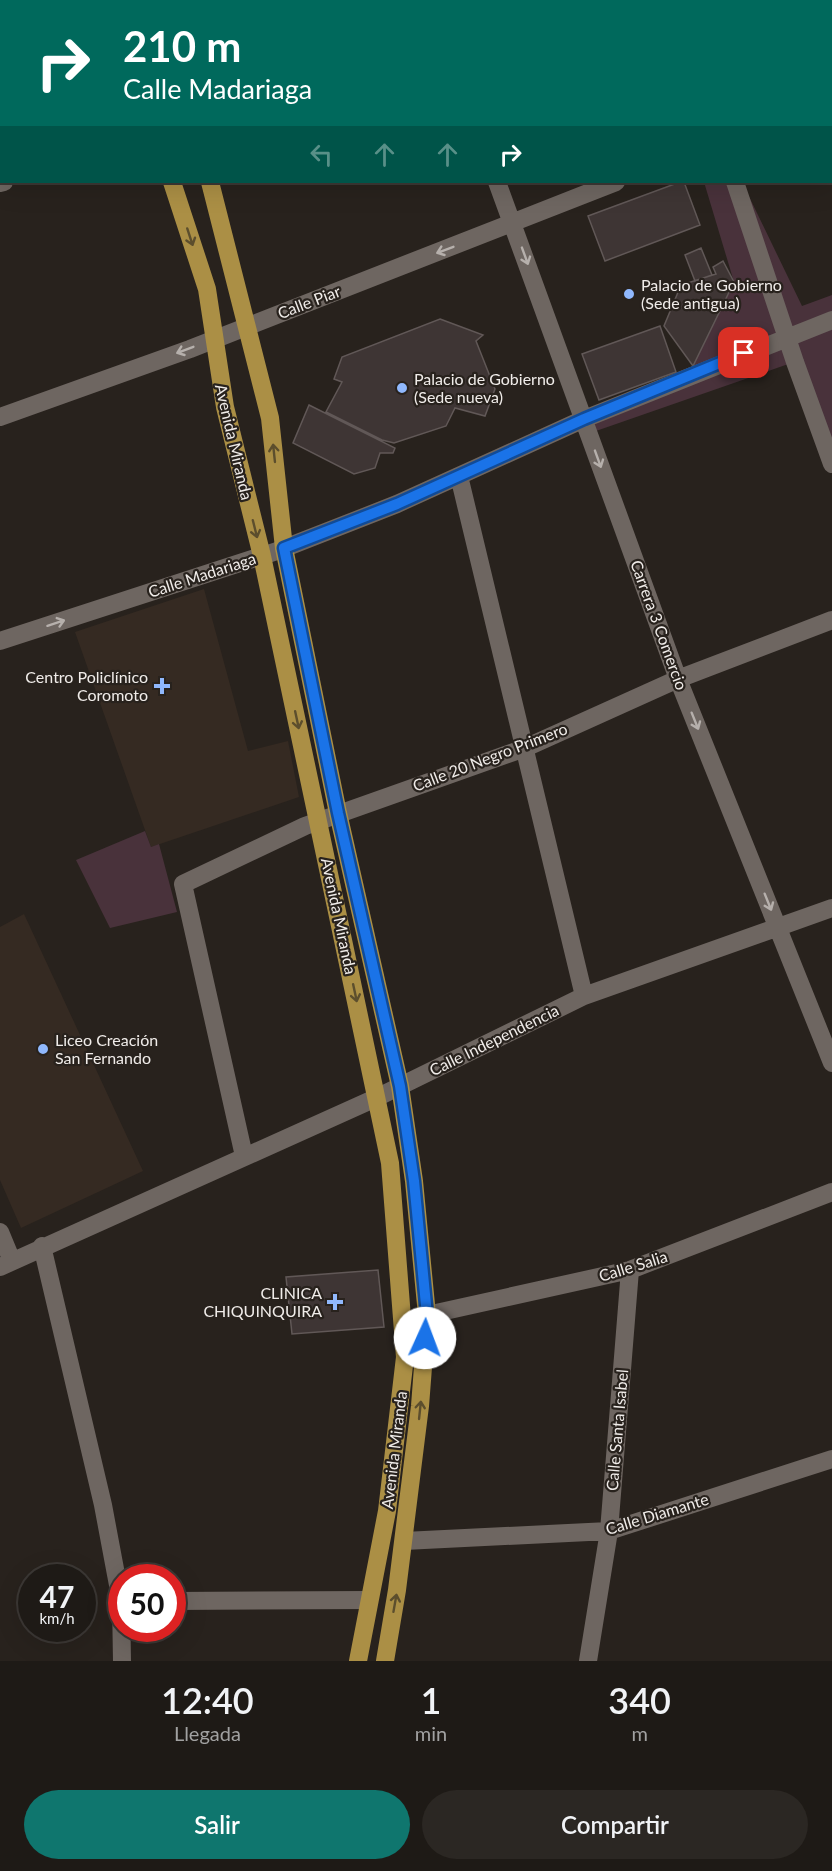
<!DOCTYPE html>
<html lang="es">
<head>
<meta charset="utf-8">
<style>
	:root { --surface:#1e1a16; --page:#2b2723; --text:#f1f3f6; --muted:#a1a1a1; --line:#3c3835; --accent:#0f766e }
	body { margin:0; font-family:Lato,sans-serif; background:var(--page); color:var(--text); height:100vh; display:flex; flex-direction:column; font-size:22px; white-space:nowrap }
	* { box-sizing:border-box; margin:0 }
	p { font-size:20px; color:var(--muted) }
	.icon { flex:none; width:33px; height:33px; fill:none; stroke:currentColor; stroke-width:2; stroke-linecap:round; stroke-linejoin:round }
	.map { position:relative; height:1661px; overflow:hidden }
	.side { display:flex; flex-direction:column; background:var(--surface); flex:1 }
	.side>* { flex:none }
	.banner { position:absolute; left:0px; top:0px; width:832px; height:183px; box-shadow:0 6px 24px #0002,0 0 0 2px var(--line); background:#00695c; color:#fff; overflow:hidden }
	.speed { position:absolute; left:18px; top:1564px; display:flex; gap:12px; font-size:30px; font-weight:700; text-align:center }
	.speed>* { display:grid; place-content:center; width:78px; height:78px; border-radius:50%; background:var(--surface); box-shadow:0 6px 24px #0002,0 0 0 2px var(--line); line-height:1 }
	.speed small { font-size:15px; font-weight:400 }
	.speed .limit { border:9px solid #d22; background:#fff; color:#111 }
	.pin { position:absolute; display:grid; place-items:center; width:51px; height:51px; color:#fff; margin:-26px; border-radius:12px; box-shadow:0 3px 9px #0006 }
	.me { position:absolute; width:66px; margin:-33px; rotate:2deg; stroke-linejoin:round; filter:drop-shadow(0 0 4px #0008) }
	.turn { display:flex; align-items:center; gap:21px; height:126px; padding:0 24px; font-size:27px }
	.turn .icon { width:78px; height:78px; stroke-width:2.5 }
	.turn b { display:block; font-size:42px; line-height:51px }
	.lanes { display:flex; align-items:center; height:57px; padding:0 24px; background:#0003; justify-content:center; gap:30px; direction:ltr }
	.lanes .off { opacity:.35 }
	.eta { display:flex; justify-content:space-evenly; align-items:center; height:102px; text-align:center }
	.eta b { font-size:36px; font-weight:600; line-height:42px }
	.primary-button { display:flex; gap:12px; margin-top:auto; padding:12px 24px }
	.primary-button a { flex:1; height:69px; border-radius:36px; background:var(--accent); color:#fff; font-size:24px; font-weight:600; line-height:69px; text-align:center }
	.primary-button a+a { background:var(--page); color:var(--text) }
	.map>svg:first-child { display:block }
	.built { fill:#352a22 }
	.green { fill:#49323b }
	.building { fill:#3e3534; stroke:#615857; stroke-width:1.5 }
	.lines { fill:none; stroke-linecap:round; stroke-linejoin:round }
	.minor { stroke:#6e6661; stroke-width:18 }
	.major { stroke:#ab8f45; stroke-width:18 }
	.oneway { stroke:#5c4e2d }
	.oneway2 { stroke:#b6b0ac }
	.route-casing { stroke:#114b97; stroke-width:15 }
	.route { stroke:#1a73e8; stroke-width:10 }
	.poi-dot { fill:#90b8fd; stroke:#28221d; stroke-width:2 }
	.labels { text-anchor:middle; stroke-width:4.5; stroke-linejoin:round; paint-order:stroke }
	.poi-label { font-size:16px; fill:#f0ece9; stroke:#28221d; text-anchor:start }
	.street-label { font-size:16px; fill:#f0ece9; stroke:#28221d }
</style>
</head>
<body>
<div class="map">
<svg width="832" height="1661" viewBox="0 0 832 1661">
	<rect width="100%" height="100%" fill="#28221d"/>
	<path class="built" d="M204 589 248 751 288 741 299 797 151 847 75 632Z
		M24 914 143 1171 21 1228 0 1180V927Z"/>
	<path class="green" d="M704 182H742L802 306 832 295V464L794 362 596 431 588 410 693 366 734 282Z
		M145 831 151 847 159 844 177 912 110 928 76 860Z"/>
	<path class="building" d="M680 182H684L700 225 605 261 588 216Z
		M701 248 712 275 695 281 685 255Z
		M723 261 734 282 693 366 664 326 681 285 716 274 713 267Z
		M440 319 483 335 476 341 495 389 485 416 455 408 446 426 394 443 382 440 326 412 342 382 334 379 342 357Z
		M660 326 676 372 599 400 582 354Z
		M309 405 395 448 393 453H380L375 468 354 474 293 443Z
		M378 1270 384 1327 292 1334 286 1277Z"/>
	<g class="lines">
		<path class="minor" d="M432 0 433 2
			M671 0V2
			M479 2 482 0
			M831 102 832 101
			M0 119 2 118
			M497 182 678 679 832 1063
			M735 182 795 362 832 464
			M0 183 4 182
			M0 417 190 349 616 182
			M459 476 584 996
			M0 641 277 551 397 504 584 419 832 320
			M244 1156 183 884 305 826 525 748 678 679 832 620
			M0 1232 12 1261
			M42 1246 103 1505 121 1601 122 1661
			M0 1267 378 1097 584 996 832 908
			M427 1315 630 1270 832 1192
			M404 1541 609 1531 832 1459
			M172 1601 369 1600
			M588 1661 609 1531 630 1270"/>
		<path class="major" d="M111 0 112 2
			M148 0 149 2
			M172 182 207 289 225 407 262 556 390 1163 405 1357 387 1511 358 1661
			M210 182 270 418 284 548 338 813 400 1086 414 1181 427 1315 420 1406 397 1590 385 1661"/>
	</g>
	<defs><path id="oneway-shaft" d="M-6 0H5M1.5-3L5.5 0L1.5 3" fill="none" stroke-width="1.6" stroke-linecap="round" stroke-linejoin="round" transform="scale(1.5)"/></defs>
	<g class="oneway">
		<use href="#oneway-shaft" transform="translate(190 237) rotate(72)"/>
		<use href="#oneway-shaft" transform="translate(274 453) rotate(-96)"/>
		<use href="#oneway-shaft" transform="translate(255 529) rotate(76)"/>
		<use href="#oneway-shaft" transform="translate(297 720) rotate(78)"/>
		<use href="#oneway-shaft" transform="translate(355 993) rotate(78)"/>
		<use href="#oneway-shaft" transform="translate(420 1410) rotate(-84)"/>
		<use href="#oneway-shaft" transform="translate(395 1603) rotate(-80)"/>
	</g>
	<g class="oneway2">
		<use href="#oneway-shaft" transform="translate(445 250) rotate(159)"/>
		<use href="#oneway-shaft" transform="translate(525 256) rotate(70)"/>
		<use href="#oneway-shaft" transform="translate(185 350) rotate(159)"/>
		<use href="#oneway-shaft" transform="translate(598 459) rotate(70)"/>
		<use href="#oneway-shaft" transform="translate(56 623) rotate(-18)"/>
		<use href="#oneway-shaft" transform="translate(695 721) rotate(68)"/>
		<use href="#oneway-shaft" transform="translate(768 902) rotate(68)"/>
	</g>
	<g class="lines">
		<g class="route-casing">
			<path id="route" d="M425 1338 427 1315 414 1181 400 1086 338 813 284 548 397 504 584 419 744 353"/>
		</g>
		<use href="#route" class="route"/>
	</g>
	<g class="poi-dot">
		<circle cx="629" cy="294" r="6"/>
		<circle cx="402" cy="388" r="6"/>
		<path d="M159 677h6v6h6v6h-6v6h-6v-6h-6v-6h6z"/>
		<circle cx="43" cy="1049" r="6"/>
		<path d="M332 1293h6v6h6v6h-6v6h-6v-6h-6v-6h6z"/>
	</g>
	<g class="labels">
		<g class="poi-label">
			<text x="641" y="291">Palacio de Gobierno<tspan x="641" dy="18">(Sede antigua)</tspan></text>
			<text x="414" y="385">Palacio de Gobierno<tspan x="414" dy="18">(Sede nueva)</tspan></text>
			<text x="148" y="683" text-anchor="end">Centro Policlínico<tspan x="148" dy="18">Coromoto</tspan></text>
			<text x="55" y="1046">Liceo Creación<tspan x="55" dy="18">San Fernando</tspan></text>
			<text x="322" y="1299" text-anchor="end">CLINICA<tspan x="322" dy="18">CHIQUINQUIRA</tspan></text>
		</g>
		<g class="street-label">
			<text transform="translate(309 302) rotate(-21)" y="6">Calle Piar</text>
			<text transform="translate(234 442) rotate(77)" y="6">Avenida Miranda</text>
			<text transform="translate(202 575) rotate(-18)" y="6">Calle Madariaga</text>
			<text transform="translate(659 625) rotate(70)" y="6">Carrera 3 Comercio</text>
			<text transform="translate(490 757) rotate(-21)" y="6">Calle 20 Negro Primero</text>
			<text transform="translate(339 916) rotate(78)" y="6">Avenida Miranda</text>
			<text transform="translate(494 1040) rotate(-26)" y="6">Calle Independencia</text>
			<text transform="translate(633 1266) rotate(-17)" y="6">Calle Salia</text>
			<text transform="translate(617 1430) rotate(-85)" y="6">Calle Santa Isabel</text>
			<text transform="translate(394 1450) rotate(-83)" y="6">Avenida Miranda</text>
			<text transform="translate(657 1514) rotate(-17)" y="6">Calle Diamante</text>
		</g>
	</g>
</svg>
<div class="speed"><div>47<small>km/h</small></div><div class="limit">50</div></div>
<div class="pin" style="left:744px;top:353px;background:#d93025"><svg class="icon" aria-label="arrive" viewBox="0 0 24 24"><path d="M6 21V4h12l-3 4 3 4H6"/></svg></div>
<svg class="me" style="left:425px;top:1338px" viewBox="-20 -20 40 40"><circle r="19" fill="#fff"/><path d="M0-13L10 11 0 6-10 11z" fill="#1a73e8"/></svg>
<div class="banner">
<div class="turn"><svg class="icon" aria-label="right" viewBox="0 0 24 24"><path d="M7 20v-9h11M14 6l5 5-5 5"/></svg><div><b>210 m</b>Calle Madariaga</div></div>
<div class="lanes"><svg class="icon off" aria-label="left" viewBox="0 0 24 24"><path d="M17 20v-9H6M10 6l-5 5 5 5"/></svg><svg class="icon off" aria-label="ahead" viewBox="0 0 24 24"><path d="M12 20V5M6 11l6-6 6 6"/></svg><svg class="icon off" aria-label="ahead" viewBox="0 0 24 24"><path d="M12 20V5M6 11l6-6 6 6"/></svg><svg class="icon" aria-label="right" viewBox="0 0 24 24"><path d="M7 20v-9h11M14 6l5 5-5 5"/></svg></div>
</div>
</div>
<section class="side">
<div class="eta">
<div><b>12:40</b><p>Llegada</p></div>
<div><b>1</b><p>min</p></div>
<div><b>340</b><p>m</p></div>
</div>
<div class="primary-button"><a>Salir</a><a>Compartir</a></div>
</section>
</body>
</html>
